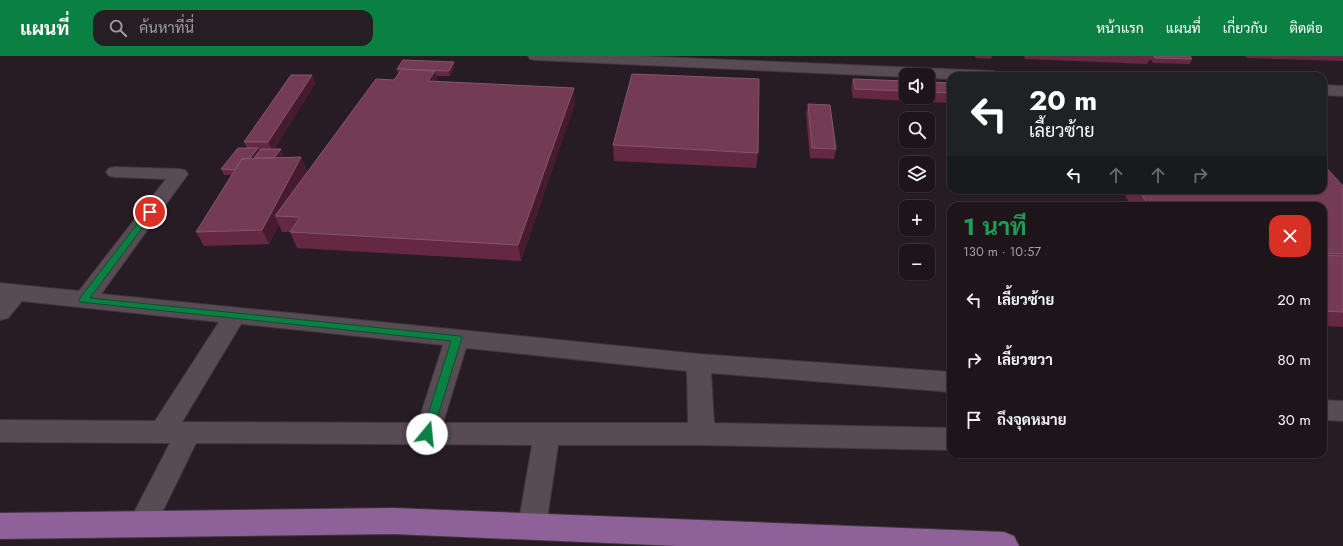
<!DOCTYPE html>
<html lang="th">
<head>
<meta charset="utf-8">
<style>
	:root { --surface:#1d151a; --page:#251e23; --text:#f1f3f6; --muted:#a09fa2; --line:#3b3439; --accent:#0b8043 }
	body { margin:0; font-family:Jost,Sarabun,sans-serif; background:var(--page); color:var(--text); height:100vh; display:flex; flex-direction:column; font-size:15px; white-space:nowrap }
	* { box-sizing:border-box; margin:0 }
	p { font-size:13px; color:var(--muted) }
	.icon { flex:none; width:22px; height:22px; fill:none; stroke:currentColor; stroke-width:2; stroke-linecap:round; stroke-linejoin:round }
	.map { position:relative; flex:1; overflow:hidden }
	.drawer { position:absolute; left:947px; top:146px; width:380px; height:256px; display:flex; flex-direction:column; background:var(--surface); border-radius:12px; box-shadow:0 1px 3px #0004,0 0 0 1px var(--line) }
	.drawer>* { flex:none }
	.hud { position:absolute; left:947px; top:16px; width:380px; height:122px; border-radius:12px; box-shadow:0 1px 3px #0004,0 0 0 1px var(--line); background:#202124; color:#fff; overflow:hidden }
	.buttons { position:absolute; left:899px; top:12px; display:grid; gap:8px }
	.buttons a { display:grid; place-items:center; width:36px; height:36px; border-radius:8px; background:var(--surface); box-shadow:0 1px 3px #0004,0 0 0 1px var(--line); font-size:20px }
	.pin { position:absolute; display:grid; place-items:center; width:34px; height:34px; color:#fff; margin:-17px; border:2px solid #fff; border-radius:50%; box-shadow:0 1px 4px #0007 }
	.me { position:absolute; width:44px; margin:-22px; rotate:17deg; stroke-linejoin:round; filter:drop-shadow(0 0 3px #0008) }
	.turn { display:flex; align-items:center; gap:14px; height:84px; padding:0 16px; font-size:18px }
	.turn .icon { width:52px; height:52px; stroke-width:2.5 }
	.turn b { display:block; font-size:28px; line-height:34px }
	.lanes { display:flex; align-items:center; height:38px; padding:0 16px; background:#0003; justify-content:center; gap:20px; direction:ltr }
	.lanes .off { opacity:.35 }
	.round { display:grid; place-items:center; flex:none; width:42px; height:42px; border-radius:12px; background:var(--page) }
	.overview { display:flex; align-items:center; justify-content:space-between; height:68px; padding:0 16px }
	h1 { font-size:24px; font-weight:700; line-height:30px; color:#1e9e55 }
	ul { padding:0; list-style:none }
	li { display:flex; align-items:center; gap:12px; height:60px; padding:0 16px }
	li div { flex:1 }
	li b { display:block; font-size:15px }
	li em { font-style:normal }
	header { display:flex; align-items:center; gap:24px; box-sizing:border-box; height:56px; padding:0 20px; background:var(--accent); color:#fff }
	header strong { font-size:19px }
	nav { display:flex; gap:22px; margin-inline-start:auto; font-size:14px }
	.search { width:280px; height:36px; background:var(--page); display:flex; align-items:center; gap:10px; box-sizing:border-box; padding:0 14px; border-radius:12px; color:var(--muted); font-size:15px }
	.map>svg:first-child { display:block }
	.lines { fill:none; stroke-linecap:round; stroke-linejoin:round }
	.minor-casing { stroke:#40363d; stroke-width:2 }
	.major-casing { stroke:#40363d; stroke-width:2 }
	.minor { fill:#584b54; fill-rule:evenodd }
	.major { fill:#8f6199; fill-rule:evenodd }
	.wall { fill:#652842 }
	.shaded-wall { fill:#461b2e }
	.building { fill:#733c54; stroke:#86566b }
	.route { fill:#0b8043; stroke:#07532c }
</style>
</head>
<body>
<header>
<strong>แผนที่</strong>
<div class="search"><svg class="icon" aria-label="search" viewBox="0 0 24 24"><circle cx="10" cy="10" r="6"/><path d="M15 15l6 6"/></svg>ค้นหาที่นี่</div>
<nav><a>หน้าแรก</a><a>แผนที่</a><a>เกี่ยวกับ</a><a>ติดต่อ</a></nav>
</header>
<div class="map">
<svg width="1343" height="490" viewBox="0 0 1343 490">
	<rect width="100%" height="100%" fill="#271c23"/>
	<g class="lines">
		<g class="minor-casing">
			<path id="minor" d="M528 0H637L993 15 998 17 1001 20H951V23L928 22V19H906V21L535 4 530 3Z
				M1323 29 1343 30V40L1323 39Z
				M115 111 179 113 185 114 188 118 101 238 699 298 951 316V336L711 317 714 367 951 372V394L701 389H558L546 470 542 479 532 483 522 479 518 470 532 389 196 387 152 477 142 481 132 477 128 468 170 387 0 386V364L155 365 219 266 22 245 8 262 0 264V227L79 235 166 123 115 121 109 120 106 116 109 112ZM241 268 443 289 418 367 182 366ZM466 292 687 315 688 367H443Z
				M1323 344 1343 345V365L1323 364Z"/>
		</g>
		<g class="major-casing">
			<path id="major" d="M393 452 1004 476 1014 480 1019 490H678L393 478 0 483V457Z"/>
		</g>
		<use href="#minor" class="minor"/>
		<use href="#major" class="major"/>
	</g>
	<path class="wall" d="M975 0H992L991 3 976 2Z
		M1024 0H1190L1192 3 1190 8 1153 7 1150 3 1147 8 1025 3Z
		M1245 0H1343V5L1247 2Z
		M455 11 450 20H436L437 26 575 47 521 205 297 192 290 176H282L279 169 269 188 204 190 196 176 231 119H224L221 113 247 92 244 86 312 19 315 28 274 93H281L283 99 281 102 301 101 307 114 304 120 394 24 398 18 397 13Z
		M853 23 906 25V41H928V26L951 27V47L853 42 851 32Z
		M808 48 836 93 834 103 810 102 806 58Z
		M613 89 758 97 756 112 614 105Z
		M1343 130V271L1323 270V150H1131L1122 134H1323Z"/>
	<path class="shaded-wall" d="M454 6 455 11 450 20 449 15Z
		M435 15 438 29 428 25Z
		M312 19 315 28 273 96 268 86Z
		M574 32 575 47 521 205 518 189Z
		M258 92 260 98 241 114Z
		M281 93 283 99 275 110 272 104Z
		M301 101 307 114 283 160H275L279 169 269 188 262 174Z"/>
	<path class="building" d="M1154 0H1190L1192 3 1155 2Z
		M403 4 454 6 449 15 397 13Z
		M402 13 435 15 428 25 574 32 518 189 290 176 300 161 275 160 376 23 394 24Z
		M632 18 759 23 758 97 613 89Z
		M291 19H312L268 86H244Z
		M853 23 906 25V35L855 33Z
		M928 26 951 27V37L928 36Z
		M808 48 830 49 836 93 812 92Z
		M238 92H258L250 102 242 103 235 114 221 113Z
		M261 93H281L274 102H254Z
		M301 101 262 174 196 176 242 103Z
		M1323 108 1343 130V198L1323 197V150H1149L1139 134H1323Z
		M1323 199 1343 200V256L1323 255Z"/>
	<path class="route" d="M148 154H150L154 156 90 242 460 280 462 282 431 382 427 383 423 382 422 378 451 285 80 246 79 244 80 242Z"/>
</svg>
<div class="buttons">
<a><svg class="icon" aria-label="sound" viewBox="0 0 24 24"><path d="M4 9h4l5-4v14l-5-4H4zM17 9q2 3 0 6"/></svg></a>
<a><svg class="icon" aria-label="search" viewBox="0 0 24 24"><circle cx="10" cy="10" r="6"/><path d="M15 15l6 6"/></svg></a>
<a><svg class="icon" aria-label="layers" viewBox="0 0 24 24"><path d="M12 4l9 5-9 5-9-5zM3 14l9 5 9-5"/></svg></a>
<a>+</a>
<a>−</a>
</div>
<div class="pin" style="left:150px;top:156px;background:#d93025"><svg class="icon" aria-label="arrive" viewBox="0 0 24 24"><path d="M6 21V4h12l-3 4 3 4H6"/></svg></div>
<svg class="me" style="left:427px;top:378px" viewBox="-20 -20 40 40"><circle r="19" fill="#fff"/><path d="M0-13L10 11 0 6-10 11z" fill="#0b8043"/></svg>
<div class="hud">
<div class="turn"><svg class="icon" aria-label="left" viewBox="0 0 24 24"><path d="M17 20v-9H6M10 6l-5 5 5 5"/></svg><div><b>20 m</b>เลี้ยวซ้าย</div></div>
<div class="lanes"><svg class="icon" aria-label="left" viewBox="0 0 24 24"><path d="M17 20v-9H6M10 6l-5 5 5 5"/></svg><svg class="icon off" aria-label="ahead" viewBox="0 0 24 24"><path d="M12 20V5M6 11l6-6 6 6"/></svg><svg class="icon off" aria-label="ahead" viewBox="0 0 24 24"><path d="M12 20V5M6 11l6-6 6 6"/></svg><svg class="icon off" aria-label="right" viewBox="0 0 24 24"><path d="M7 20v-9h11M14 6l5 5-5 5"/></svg></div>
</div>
<section class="drawer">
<div class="overview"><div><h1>1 นาที</h1><p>130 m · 10:57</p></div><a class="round" style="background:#d93025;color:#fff"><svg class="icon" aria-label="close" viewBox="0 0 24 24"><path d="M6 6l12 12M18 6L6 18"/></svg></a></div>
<ul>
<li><svg class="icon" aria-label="left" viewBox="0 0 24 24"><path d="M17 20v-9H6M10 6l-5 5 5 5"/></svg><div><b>เลี้ยวซ้าย</b></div><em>20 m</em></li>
<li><svg class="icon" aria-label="right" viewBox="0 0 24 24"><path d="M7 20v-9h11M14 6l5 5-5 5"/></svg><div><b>เลี้ยวขวา</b></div><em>80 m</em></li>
<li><svg class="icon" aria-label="arrive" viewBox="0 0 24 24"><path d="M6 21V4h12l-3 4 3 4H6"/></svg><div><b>ถึงจุดหมาย</b></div><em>30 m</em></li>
</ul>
</section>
</div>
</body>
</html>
